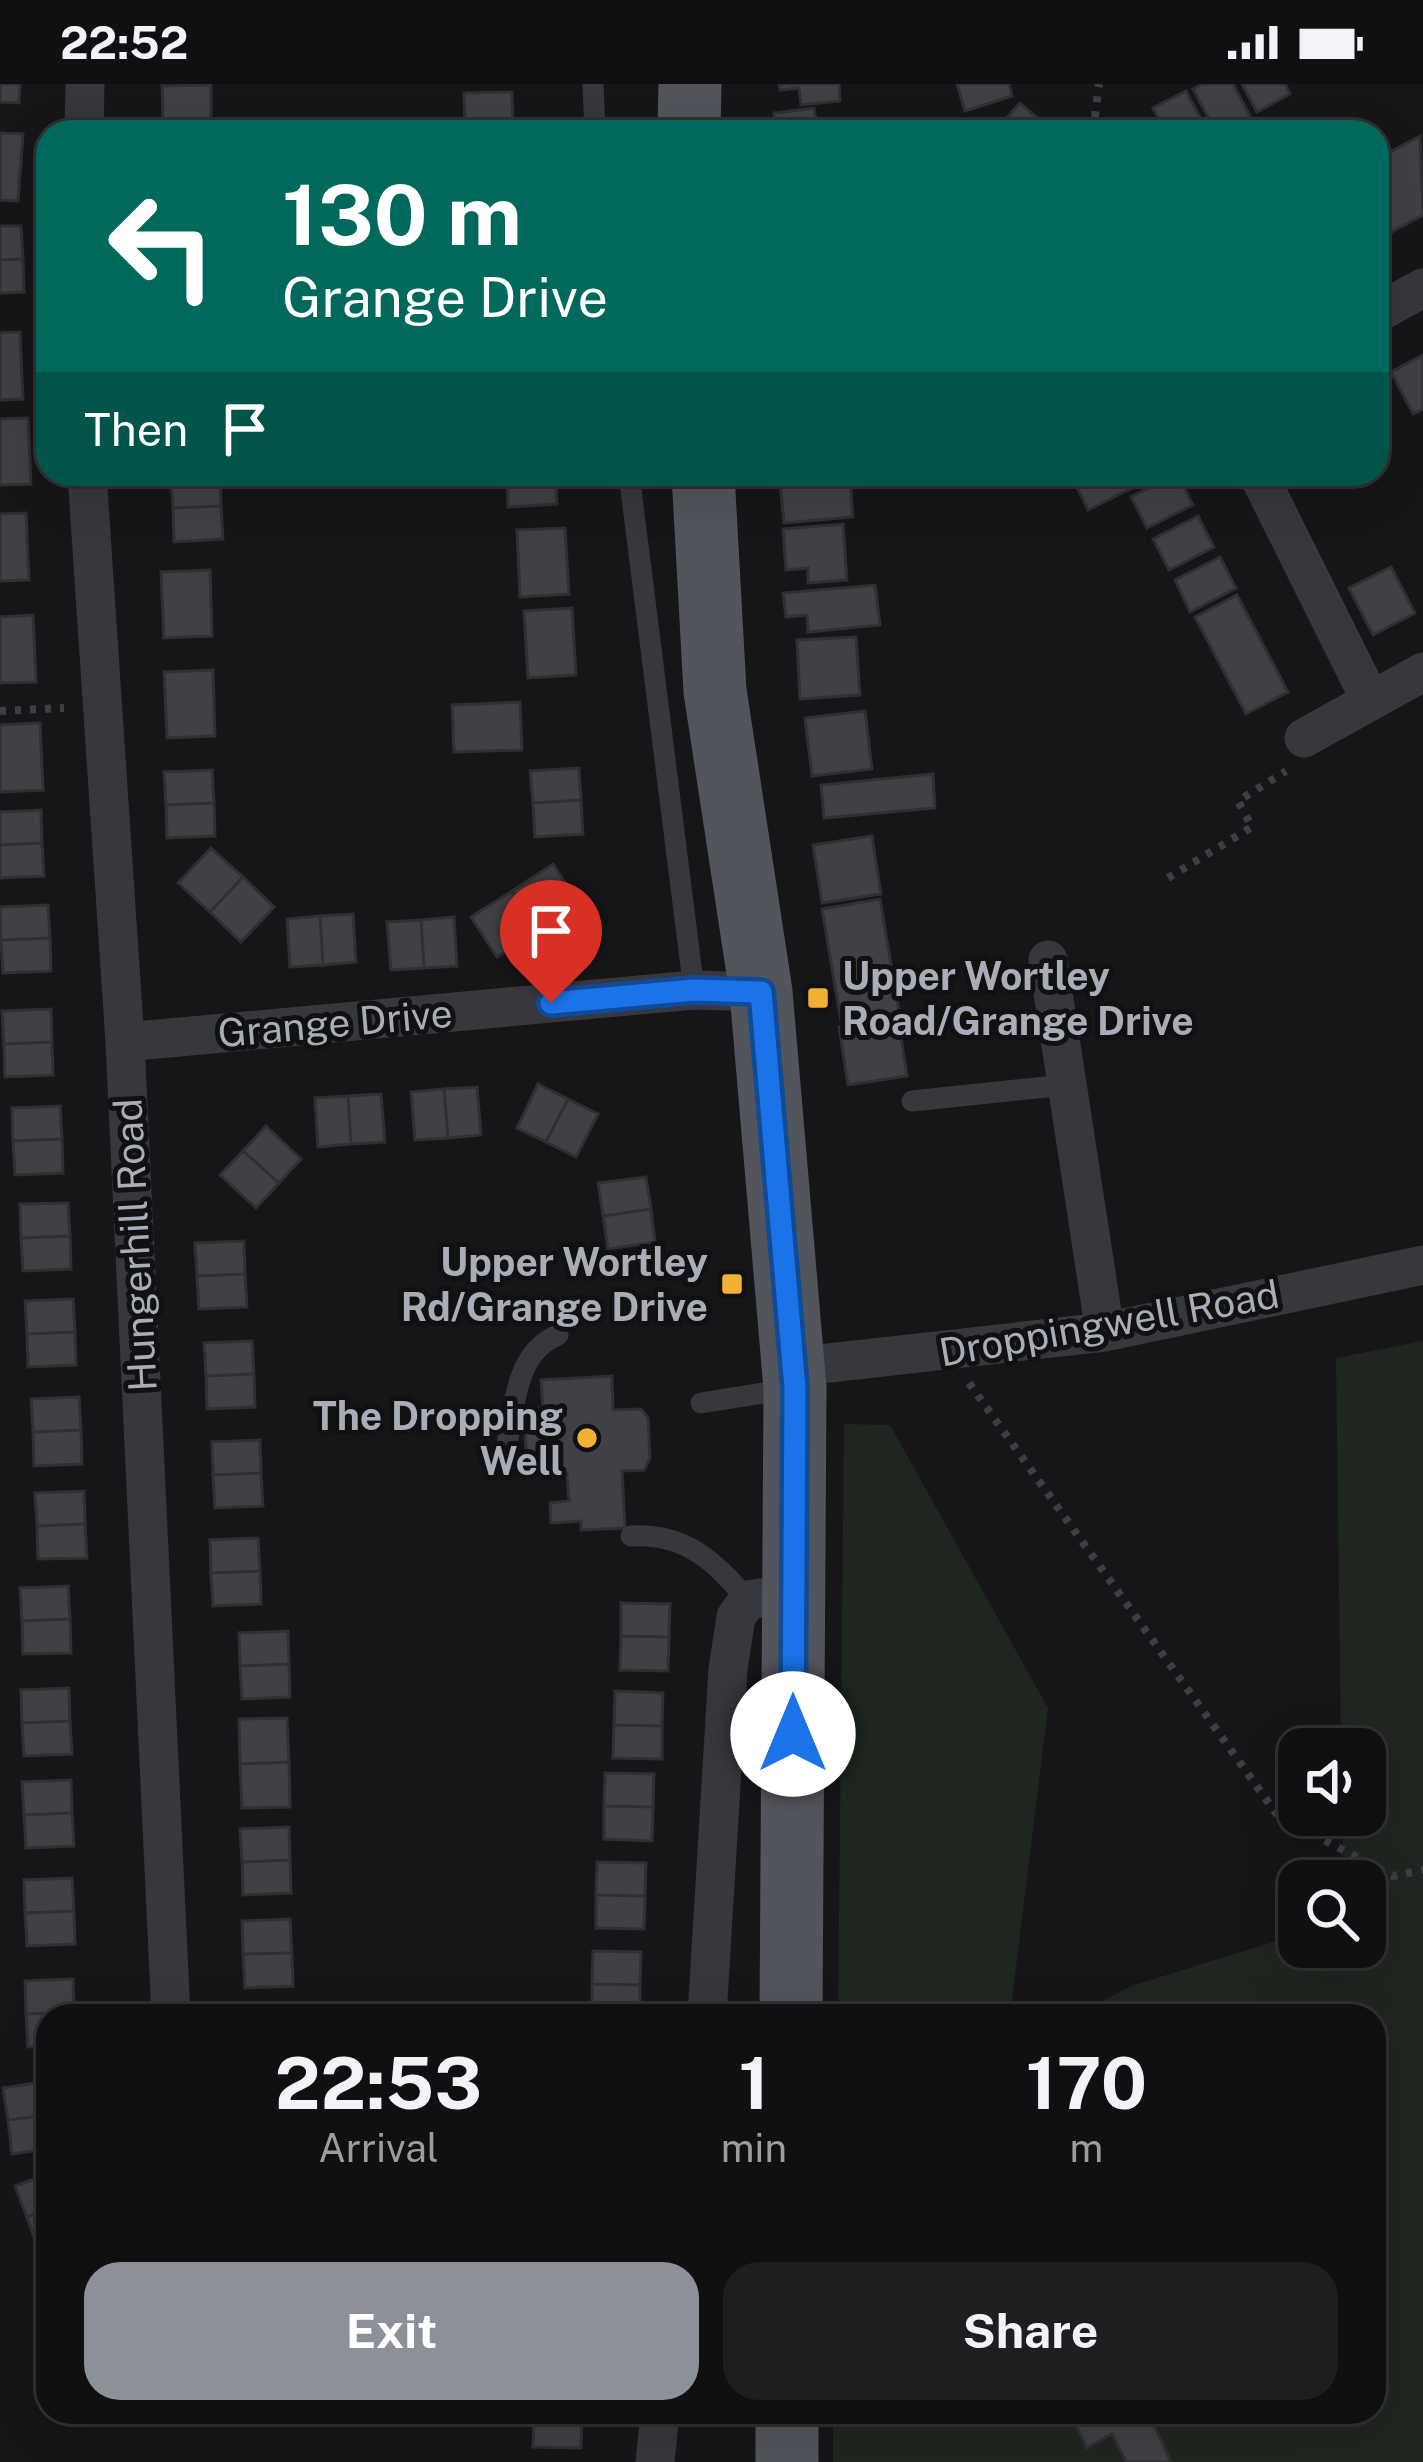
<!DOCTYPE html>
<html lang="en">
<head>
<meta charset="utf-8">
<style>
	:root { --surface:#101012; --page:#1e1e20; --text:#f1f3f6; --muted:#9c9d9f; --line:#303032; --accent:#8c9099 }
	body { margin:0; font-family:"Public Sans",sans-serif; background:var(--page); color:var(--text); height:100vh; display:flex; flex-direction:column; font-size:45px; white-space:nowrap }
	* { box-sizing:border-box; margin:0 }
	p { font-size:39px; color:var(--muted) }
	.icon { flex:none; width:66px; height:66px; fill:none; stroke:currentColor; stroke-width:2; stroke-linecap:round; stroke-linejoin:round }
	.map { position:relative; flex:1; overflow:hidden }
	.details { position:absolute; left:36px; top:1920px; width:1350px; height:420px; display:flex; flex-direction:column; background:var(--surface); border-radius:36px; box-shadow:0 12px 48px #0002,0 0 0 3px var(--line) }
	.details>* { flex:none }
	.banner { position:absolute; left:36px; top:36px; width:1353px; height:366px; border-radius:36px; box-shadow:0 12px 48px #0002,0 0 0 3px var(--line); background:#00695c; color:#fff; overflow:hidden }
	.buttons { position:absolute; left:1278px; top:1644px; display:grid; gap:24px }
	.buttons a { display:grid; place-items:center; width:108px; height:108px; border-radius:24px; background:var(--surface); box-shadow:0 12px 48px #0002,0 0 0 3px var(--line); font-size:60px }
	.pin { position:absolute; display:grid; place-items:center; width:102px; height:102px; color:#fff; margin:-123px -51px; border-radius:50% 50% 50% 0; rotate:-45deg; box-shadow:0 0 12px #0007 }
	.pin .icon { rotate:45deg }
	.me { position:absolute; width:132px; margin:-66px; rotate:0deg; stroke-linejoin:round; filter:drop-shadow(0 0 9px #0008) }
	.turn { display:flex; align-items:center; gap:42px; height:252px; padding:0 48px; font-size:54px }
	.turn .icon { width:156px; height:156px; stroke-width:2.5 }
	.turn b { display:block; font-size:84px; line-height:102px }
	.then { display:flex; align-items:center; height:114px; padding:0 48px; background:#0003; gap:24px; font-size:45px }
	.eta { display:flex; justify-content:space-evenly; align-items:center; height:204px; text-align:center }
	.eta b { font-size:72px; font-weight:700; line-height:84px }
	.button { display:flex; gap:24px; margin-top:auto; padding:24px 48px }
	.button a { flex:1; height:138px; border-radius:36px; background:var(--accent); color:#fff; font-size:48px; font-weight:700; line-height:138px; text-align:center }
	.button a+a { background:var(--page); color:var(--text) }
	.status { display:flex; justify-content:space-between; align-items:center; height:84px; padding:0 60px; background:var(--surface); direction:ltr }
	.status svg { height:33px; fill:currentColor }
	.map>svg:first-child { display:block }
	.green { fill:#1e261f }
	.building { fill:#404145; stroke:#303034; stroke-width:3 }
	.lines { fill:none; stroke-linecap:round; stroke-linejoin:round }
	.path { stroke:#3d3f44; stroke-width:8; stroke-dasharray:6 9; stroke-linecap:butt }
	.service { stroke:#37383d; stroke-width:21 }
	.minor { stroke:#37383d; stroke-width:39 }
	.primary { stroke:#53555c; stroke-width:63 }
	.route-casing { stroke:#114b97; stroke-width:30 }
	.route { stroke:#1a73e8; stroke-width:21 }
	.poi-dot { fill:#f2b134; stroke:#111113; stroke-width:4.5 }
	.labels { text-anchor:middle; stroke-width:10; stroke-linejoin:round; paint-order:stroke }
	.poi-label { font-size:39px; font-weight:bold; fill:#a8adb8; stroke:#111113; text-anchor:end }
	.street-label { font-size:39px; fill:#a8adb8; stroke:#111113 }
</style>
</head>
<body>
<div class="status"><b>22:52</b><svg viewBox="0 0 49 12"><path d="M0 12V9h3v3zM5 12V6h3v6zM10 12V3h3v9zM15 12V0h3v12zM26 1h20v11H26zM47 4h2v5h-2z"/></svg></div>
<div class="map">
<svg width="1423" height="2378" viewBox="0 0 1423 2378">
	<rect width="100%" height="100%" fill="#161618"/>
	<path class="green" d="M1423 1257V2378H833V2328H1374V1932H1075L1131 1902 1299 1850V1863H1365V1797H1343L1342 1731H1365V1665H1341L1336 1274Z
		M844 1340 890 1341 1048 1624 1010 1932H838Z"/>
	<path class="building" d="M0 0H20L19 19 0 18Z
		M779 0H839L840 17 801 21 799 4 780 6Z
		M957 0H1009L1012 12 965 27Z
		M1202 0H1233L1250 32 1216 48 1193 5Z
		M1242 0H1285L1290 10 1257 28Z
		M211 1V34L163 35 162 2Z
		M1186 7 1208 48H1165L1153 24Z
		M512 8 513 42H465L464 9Z
		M1020 19 1053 48H994Z
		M814 24 817 44 833 42 834 48H776L774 29Z
		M211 34 212 48H164L163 35Z
		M0 49 23 50 18 117 0 116Z
		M1420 52 1423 131 1377 156V75Z
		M0 142H21L23 175 0 176Z
		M23 175 24 208 0 209V176Z
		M20 248 23 315 0 316V249Z
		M1423 271V325L1413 330 1391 288Z
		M28 334 31 400 0 401V335Z
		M220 390 221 422 173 424 171 391Z
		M507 390H555L557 420 508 423Z
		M1083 390H1127L1134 403 1088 426 1073 395Z
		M1177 390 1193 421 1147 444 1131 413Z
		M850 393 853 433 784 439 780 398Z
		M221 422 223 455 174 458 173 424Z
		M26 429 29 496 0 497V430Z
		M1198 432 1214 463 1169 486 1153 455Z
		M843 440 847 496 808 499V484L786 486 783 445Z
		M565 444 569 510 520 513 517 446Z
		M1220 473 1236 504 1190 528 1175 496Z
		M1391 483 1415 529 1373 551 1349 504Z
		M210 486 212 552 164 554 161 488Z
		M875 501 880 541 808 548 807 531 786 533 783 509Z
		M1237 511 1288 608 1246 630 1195 533Z
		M572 524 576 591 528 594 524 527Z
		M33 531 36 598 0 599V533Z
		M856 553 860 611 800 615 797 556Z
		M213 586 215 652 167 654 164 588Z
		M520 618 522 666 454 668 452 621Z
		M865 627 872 685 812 692 805 634Z
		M40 639 43 706 0 708V641Z
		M579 684 581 716 533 719 530 687Z
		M212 686 214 719 166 721 164 688Z
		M933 690 935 724 824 734 821 701Z
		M581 716 583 750 535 753 533 719Z
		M214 719 215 752 167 754 166 721Z
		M41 726 42 759 0 761V728Z
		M872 752 881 810 822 819 813 761Z
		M42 759 44 792 0 794V761Z
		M211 764 243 793 210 828 178 799Z
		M553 780 579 820 538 847 512 807Z
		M243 793 274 823 241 858 210 828Z
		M512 807 538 847 497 873 471 833Z
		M880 815 899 928 841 937 822 825Z
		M48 821 50 854 1 856 0 823Z
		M353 830 356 878 323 881 320 832Z
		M320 832 323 881 290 883 287 835Z
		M454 833 457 882 424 884 421 836Z
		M421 836 424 884 391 886 387 838Z
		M50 854 51 887 3 889 1 856Z
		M51 925 52 958 4 960 2 927Z
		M898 934 907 992 848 1001 839 943Z
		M52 958 53 991 5 993 4 960Z
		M538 1000 568 1015 546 1058 517 1044Z
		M477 1003 481 1051 448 1054 444 1005Z
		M444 1005 448 1054 415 1056 411 1008Z
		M381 1010 385 1058 351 1060 348 1012Z
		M348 1012 351 1060 318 1063 315 1014Z
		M568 1015 598 1030 576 1073 546 1058Z
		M60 1022 62 1055 13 1057 12 1024Z
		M266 1042 301 1075 279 1099 243 1067Z
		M62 1055 63 1089 15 1091 13 1057Z
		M243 1067 279 1099 256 1124 220 1091Z
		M646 1093 651 1125 603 1132 598 1099Z
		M68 1119 70 1152 21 1154 20 1120Z
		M651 1125 655 1158 608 1165 603 1132Z
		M70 1152 71 1185 23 1187 21 1154Z
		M244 1157 245 1190 197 1192 195 1159Z
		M245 1190 247 1223 199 1225 197 1192Z
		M73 1215 75 1248 27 1250 25 1217Z
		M75 1248 76 1281 28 1283 27 1250Z
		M252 1257 254 1290 206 1292 204 1259Z
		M254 1290 255 1323 207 1325 206 1292Z
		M612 1292 613 1326 641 1325 648 1334 650 1374 644 1386 622 1387 625 1444 581 1446V1437L551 1439 550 1419 569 1417 567 1390 527 1385 524 1325 543 1324 541 1296Z
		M79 1313 81 1346 33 1348 31 1315Z
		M81 1346 82 1380 34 1382 33 1348Z
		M260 1356 261 1389 213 1391 212 1358Z
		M261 1389 263 1422 215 1424 213 1391Z
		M84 1407 85 1440 37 1442 35 1409Z
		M85 1440 87 1474 38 1475 37 1442Z
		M258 1454 260 1487 211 1489 210 1456Z
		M260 1487 261 1520 213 1522 211 1489Z
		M68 1502 70 1535 22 1537 20 1504Z
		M621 1519 670 1520 669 1553 621 1552Z
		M70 1535 71 1569 23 1570 22 1537Z
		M288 1547 289 1580 240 1582 239 1549Z
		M621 1552 669 1553 668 1587 620 1586Z
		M289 1580 290 1613 242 1615 240 1582Z
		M69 1604 70 1637 22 1639 21 1606Z
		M615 1607 663 1609 662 1642 614 1641Z
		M287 1634 289 1678 240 1680 239 1635Z
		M70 1637 72 1670 24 1672 22 1639Z
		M614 1641 662 1642V1675L613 1674Z
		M289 1678 290 1723 242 1724 240 1680Z
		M605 1689 654 1690 653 1723 604 1722Z
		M71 1696 72 1729 24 1731 22 1698Z
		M604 1722 653 1723 652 1757 604 1755Z
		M72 1729 74 1762 26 1764 24 1731Z
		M289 1743 290 1776 242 1778 240 1745Z
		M290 1776 291 1809 243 1811 242 1778Z
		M597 1778 646 1779 645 1812 596 1811Z
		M72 1794 74 1827 25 1829 24 1796Z
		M596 1811 645 1812 644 1845 596 1844Z
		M74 1827 75 1860 27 1862 25 1829Z
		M290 1835 292 1869 243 1870 242 1837Z
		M593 1867 641 1868 640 1901 592 1900Z
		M292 1869 293 1902 245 1904 243 1870Z
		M73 1895 74 1928 26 1930 25 1897Z
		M592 1900 640 1901V1932H592Z
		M74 1928 48 1932V1962L28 1963 26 1930Z
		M48 1997V2031L8 2036 3 2004Z
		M48 2031V2065L12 2070 8 2036Z
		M48 2090V2126L27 2133 15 2102Z
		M48 2126V2161L38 2165 27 2133Z
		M1069 2328H1148L1171 2378H1126L1112 2350 1087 2364Z
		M534 2329 582 2331 581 2364 533 2363Z"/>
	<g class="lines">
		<path class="path" d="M1093 48 1099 0
			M0 627 64 624
			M1168 794 1252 743 1238 717 1286 687
			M969 1299 1278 1732 1393 1792 1423 1786"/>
		<path class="service" d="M593 0 595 48
			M629 390 694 906
			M912 1017 1065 1001
			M701 1319 788 1305
			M506 1365C515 1324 514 1269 558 1251
			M631 1452C686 1449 714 1477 748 1516"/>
		<path class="minor" d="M84 48 85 0
			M1377 229 1423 204
			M87 390 125 958 171 1932
			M1258 390 1370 615
			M1304 654 1423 588
			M1048 876 1105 1248
			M125 958 694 906 761 908
			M793 1283 1105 1248 1423 1181
			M707 1932 728 1585 736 1533 748 1516 794 1509
			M655 2378 660 2328"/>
		<path class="primary" d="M689 48 690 0
			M703 390 715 607 761 908 795 1304 791 1932
			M787 2378V2328"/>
	</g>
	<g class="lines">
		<g class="route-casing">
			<path id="route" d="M551 919 694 906 761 908 795 1304 793 1650"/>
		</g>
		<use href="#route" class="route"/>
	</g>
	<g class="poi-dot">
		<rect x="806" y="902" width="24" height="24" rx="6"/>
		<rect x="720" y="1188" width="24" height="24" rx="6"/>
		<circle cx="587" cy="1354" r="12"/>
	</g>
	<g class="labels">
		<g class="poi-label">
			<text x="842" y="906" text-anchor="start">Upper Wortley<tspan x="842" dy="45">Road/Grange Drive</tspan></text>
			<text x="708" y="1192">Upper Wortley<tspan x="708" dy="45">Rd/Grange Drive</tspan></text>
			<text x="563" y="1346">The Dropping<tspan x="563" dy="45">Well</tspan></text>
		</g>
		<g class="street-label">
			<text transform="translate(335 939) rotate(-5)" y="14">Grange Drive</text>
			<text transform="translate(135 1161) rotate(-93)" y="14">Hungerhill Road</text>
			<text transform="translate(1109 1239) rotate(-10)" y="14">Droppingwell Road</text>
		</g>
	</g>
</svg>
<div class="buttons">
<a><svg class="icon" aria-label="sound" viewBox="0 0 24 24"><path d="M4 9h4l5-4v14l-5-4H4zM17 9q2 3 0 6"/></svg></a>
<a><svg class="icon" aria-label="search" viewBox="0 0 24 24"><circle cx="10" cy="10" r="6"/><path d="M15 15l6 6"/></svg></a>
</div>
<div class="pin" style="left:551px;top:919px;background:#d93025"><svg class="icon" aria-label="arrive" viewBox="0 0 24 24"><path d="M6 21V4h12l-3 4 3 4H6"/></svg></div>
<svg class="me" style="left:793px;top:1650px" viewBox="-20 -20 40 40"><circle r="19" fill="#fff"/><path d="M0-13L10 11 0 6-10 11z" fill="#1a73e8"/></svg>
<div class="banner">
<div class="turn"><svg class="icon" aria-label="left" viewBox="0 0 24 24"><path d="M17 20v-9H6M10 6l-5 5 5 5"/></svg><div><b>130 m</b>Grange Drive</div></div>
<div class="then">Then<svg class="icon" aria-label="arrive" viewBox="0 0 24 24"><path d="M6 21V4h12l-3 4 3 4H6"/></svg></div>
</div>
<section class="details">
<div class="eta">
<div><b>22:53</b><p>Arrival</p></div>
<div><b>1</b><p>min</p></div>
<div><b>170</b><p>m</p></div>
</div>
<div class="button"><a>Exit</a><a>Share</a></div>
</section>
</div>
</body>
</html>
